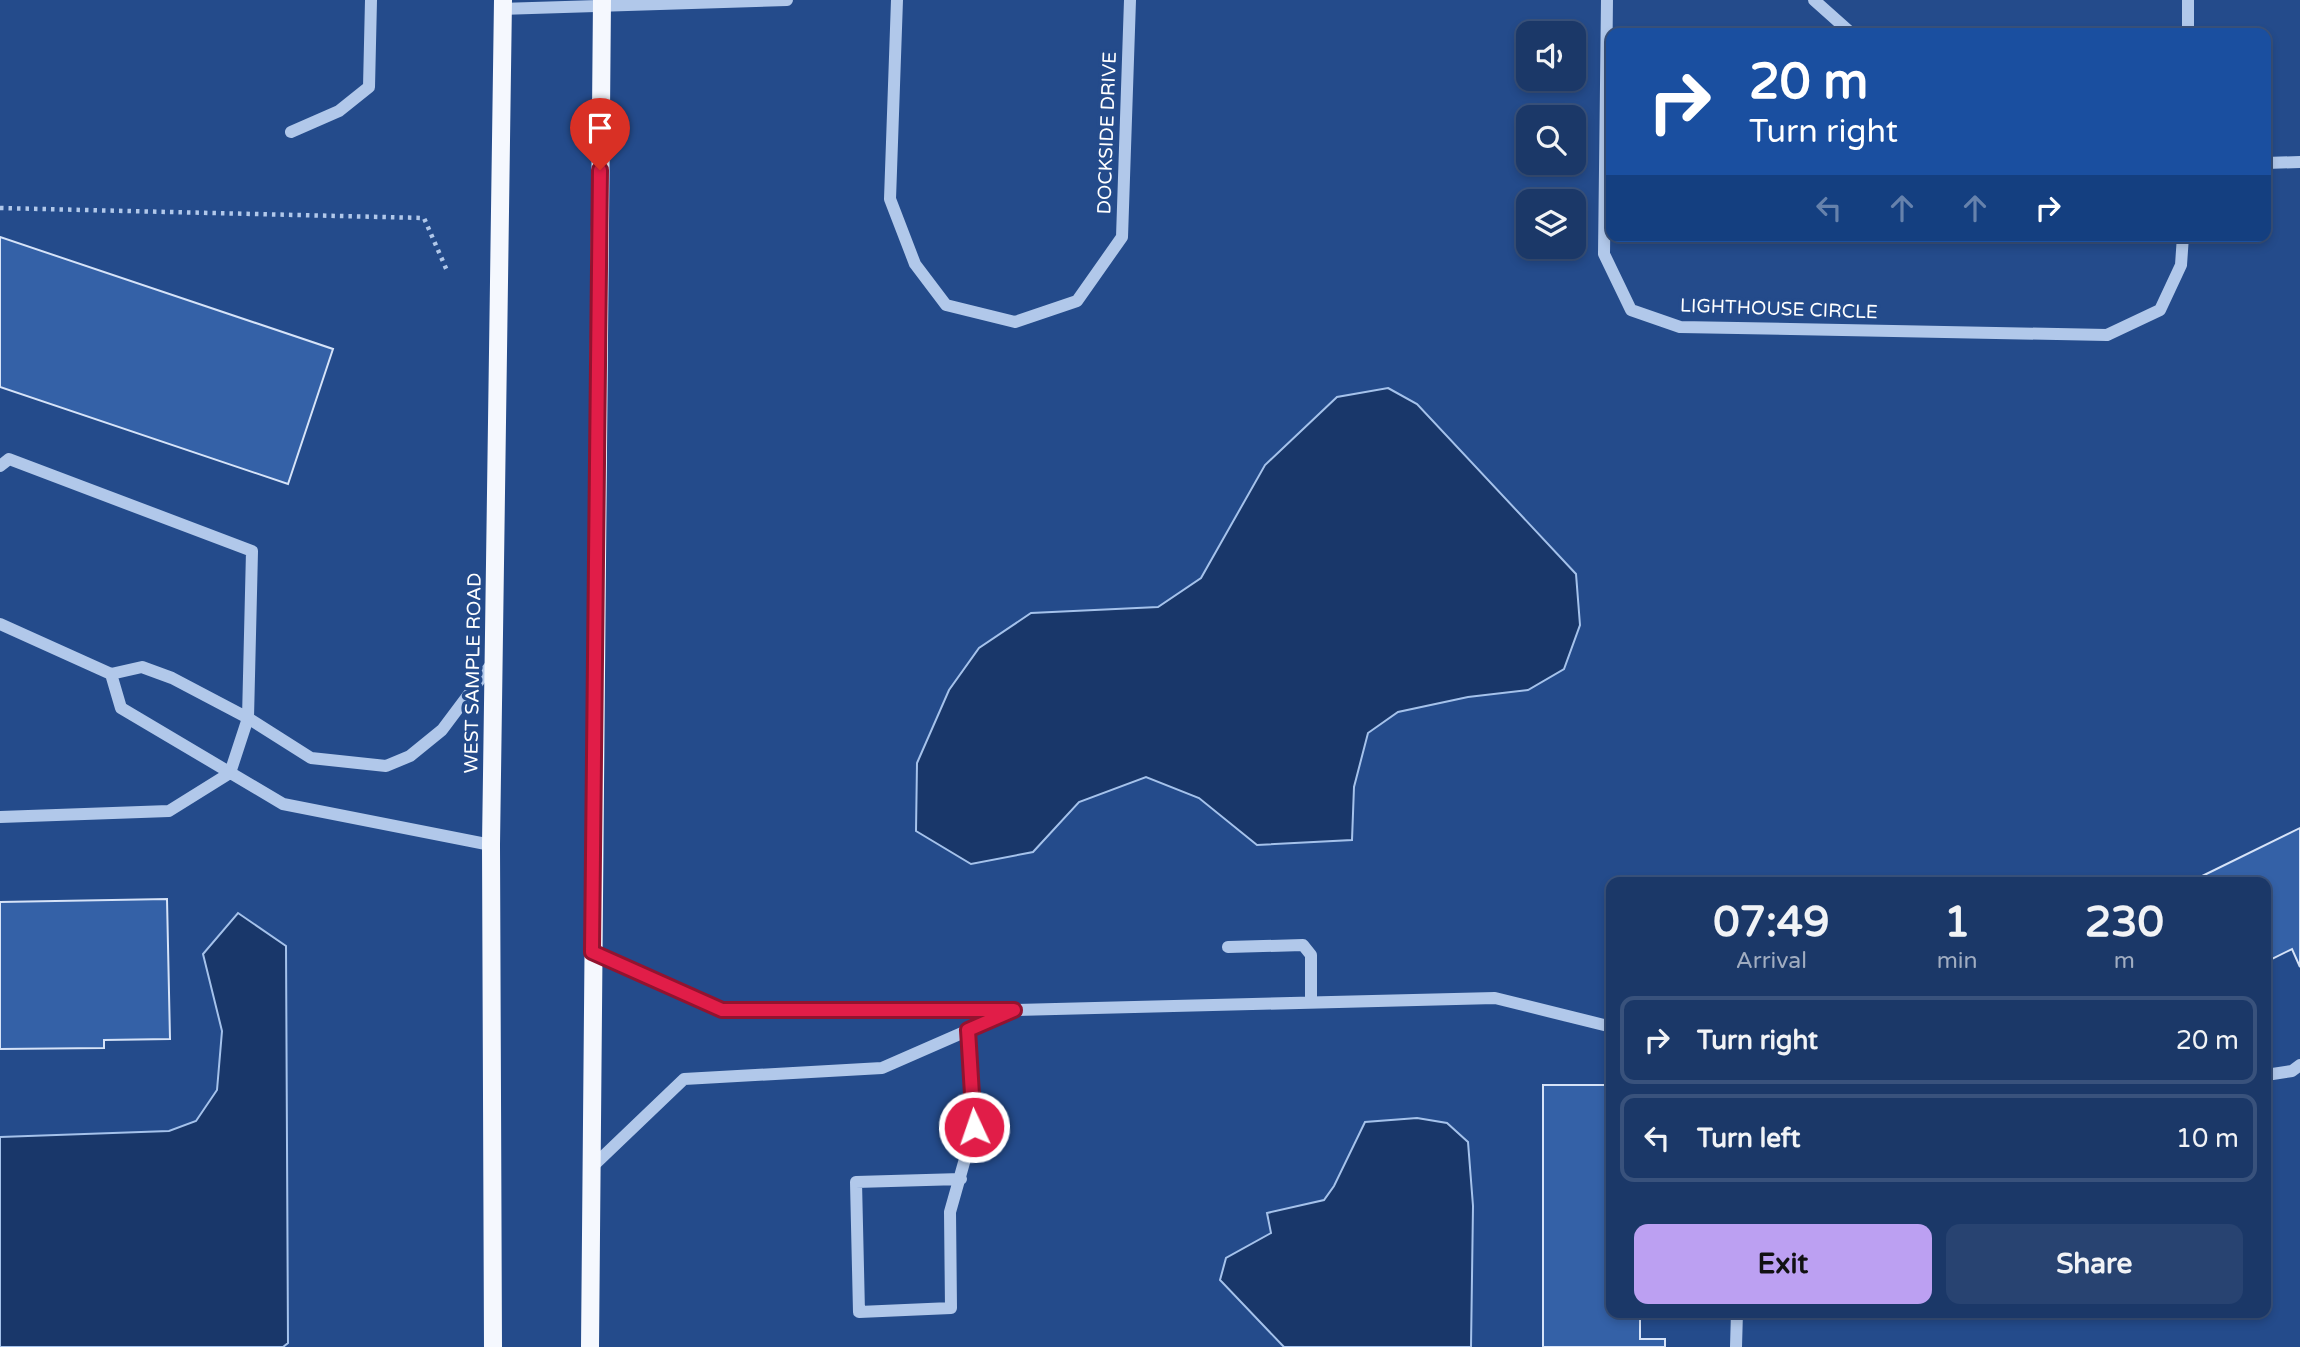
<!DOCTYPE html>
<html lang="en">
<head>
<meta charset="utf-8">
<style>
	:root { --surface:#1b3868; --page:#284371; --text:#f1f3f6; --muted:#a0acc0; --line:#39527c; --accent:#bca0f2 }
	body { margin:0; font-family:"Varela Round",sans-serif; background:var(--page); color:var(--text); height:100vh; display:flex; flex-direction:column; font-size:26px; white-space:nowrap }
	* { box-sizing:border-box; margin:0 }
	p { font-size:23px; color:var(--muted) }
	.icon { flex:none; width:38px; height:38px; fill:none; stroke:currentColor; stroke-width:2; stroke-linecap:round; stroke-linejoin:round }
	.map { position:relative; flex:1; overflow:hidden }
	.side { position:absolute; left:1606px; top:877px; width:665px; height:441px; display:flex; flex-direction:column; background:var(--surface); border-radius:14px; box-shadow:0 4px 10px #0003,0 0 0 2px var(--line) }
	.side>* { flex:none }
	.hud { position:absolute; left:1606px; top:28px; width:665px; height:214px; border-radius:14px; box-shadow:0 4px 10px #0003,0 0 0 2px var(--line); background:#1a4fa0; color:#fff; overflow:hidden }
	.buttons { position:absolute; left:1516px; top:21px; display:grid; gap:14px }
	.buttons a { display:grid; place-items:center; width:70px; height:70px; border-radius:14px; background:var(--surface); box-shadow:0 4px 10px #0003,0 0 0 2px var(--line); font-size:35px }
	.pin { position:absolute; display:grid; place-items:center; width:60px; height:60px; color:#fff; margin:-72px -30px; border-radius:50% 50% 50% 0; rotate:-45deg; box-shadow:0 0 7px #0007 }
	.pin .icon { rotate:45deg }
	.me { position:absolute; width:77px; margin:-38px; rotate:357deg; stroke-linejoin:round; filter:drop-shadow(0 0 5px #0008) }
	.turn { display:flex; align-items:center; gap:24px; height:147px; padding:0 28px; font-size:32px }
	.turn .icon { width:91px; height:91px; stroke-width:2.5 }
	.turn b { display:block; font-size:49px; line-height:60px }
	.lanes { display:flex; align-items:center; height:66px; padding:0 28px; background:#0003; justify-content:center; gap:35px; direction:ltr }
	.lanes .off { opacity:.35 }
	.eta { display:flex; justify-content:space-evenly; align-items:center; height:119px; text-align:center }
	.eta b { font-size:42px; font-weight:700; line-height:49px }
	.cta { display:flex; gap:14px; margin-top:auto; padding:14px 28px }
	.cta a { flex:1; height:80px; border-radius:14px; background:var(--accent); color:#111; font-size:28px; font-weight:700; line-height:80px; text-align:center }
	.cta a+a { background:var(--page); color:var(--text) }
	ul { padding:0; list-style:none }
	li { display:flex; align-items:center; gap:21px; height:88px; margin:0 14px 10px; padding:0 14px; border:4px solid var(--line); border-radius:14px }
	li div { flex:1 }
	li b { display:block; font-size:26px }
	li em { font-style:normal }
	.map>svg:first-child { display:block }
	.water { fill:#19376a; stroke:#a5c2eb; stroke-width:2 }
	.building { fill:#3461a7; stroke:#d6e3f8; stroke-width:2 }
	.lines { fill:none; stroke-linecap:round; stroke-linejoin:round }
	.path { stroke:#b1c8ea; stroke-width:4.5; stroke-dasharray:3.5 5; stroke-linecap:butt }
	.minor { stroke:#b1c8ea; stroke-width:12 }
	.major { stroke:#f5f8fe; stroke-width:18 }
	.route-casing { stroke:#92132f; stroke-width:18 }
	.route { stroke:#e11d48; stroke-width:12 }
	.labels { text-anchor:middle; stroke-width:7; stroke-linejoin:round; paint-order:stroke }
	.street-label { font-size:19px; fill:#fff; stroke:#244b8b }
</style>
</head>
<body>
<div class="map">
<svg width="2300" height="1347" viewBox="0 0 2300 1347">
	<rect width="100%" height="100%" fill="#244b8b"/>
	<path class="water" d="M1388 388 1417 404 1576 574 1580 625 1564 669 1528 690 1468 697 1398 712 1368 733 1354 787 1352 840 1257 845 1199 798 1146 777 1079 802 1033 852 971 864 916 831 917 763 949 690 979 648 1031 613 1158 607 1201 578 1265 465 1337 397Z
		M238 913 286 946 288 1343 283 1347H0V1137L169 1131 196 1121 217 1090 222 1031 203 954Z
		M1417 1118 1447 1123 1468 1142 1473 1206 1471 1347H1284L1220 1280 1226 1258 1271 1233 1267 1213 1324 1200 1334 1186 1365 1122Z"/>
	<path class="building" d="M0 237 333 349 288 484 0 387Z
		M2300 828V967L2292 949 2266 962V882H2190Z
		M167 899 170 1039 104 1040V1048L0 1049V902Z
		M1543 1085H1612V1312H1640V1339H1665V1347H1543Z"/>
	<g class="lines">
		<path class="path" d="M0 208 424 218 448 273"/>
		<path class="minor" d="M897 0 890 199 915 264 946 305 1015 322 1077 301 1122 237 1130 0
			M1607 0 1604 254 1631 310 1680 327 2107 335 2160 310 2181 265 2183 236
			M1814 0 1851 33
			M2188 0V33
			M503 9 787 0
			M291 132 339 111 369 87 371 0
			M2266 163 2300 162
			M0 466 9 459 252 551 248 718 230 773 169 811 0 817
			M0 624 111 674 142 667 172 678 248 718 311 758 386 766 410 756 442 730 493 662
			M111 674 121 708 283 804 491 845
			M1228 947 1303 945 1311 955V1002
			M592 952 722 1010H1015L1495 998 1612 1027
			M2266 1075 2292 1071 2300 1065
			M592 1167 684 1079 882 1068 1010 1012
			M961 1179 856 1182 859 1312 951 1308 950 1212 974 1127 968 1030
			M1736 1347 1737 1312"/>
		<path class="major" d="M493 1347 491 845 503 0
			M590 1347 602 0"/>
	</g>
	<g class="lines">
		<g class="route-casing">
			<path id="route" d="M600 170 592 952 722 1010H1014L968 1030 974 1127"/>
		</g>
		<use href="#route" class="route"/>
	</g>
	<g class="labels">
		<g class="street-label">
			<text transform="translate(1106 133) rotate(-88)" y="7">DOCKSIDE DRIVE</text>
			<text transform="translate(1779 308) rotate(2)" y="7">LIGHTHOUSE CIRCLE</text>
			<text transform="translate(472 673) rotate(-89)" y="7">WEST SAMPLE ROAD</text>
		</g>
	</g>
</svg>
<div class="buttons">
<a><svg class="icon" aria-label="sound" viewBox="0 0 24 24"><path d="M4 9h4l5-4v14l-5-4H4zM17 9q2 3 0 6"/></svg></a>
<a><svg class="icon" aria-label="search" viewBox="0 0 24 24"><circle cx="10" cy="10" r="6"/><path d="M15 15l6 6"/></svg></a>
<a><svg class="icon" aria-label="layers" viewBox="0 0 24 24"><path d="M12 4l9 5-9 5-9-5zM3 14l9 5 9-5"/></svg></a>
</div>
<div class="pin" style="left:600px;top:170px;background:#d93025"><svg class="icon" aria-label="arrive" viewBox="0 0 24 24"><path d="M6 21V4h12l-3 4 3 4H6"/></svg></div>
<svg class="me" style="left:974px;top:1127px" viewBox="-20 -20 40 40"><circle r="17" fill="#e11d48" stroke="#fff" stroke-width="3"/><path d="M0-11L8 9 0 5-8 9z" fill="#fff"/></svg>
<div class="hud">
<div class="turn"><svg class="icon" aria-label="right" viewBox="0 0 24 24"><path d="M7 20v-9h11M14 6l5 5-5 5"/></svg><div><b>20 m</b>Turn right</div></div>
<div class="lanes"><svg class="icon off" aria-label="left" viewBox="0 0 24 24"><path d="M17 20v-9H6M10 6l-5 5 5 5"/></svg><svg class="icon off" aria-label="ahead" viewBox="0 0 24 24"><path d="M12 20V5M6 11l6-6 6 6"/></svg><svg class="icon off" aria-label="ahead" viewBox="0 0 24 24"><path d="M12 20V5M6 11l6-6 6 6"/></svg><svg class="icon" aria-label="right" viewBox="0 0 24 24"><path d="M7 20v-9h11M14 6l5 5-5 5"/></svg></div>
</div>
<section class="side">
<div class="eta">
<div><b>07:49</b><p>Arrival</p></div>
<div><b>1</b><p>min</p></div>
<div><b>230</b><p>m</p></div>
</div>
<ul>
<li><svg class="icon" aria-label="right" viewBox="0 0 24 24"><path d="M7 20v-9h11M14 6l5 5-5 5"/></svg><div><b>Turn right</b></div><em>20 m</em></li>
<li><svg class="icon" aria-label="left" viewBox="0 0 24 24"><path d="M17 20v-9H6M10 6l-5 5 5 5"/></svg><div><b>Turn left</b></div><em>10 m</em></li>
</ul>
<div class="cta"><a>Exit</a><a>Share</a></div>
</section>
</div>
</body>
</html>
